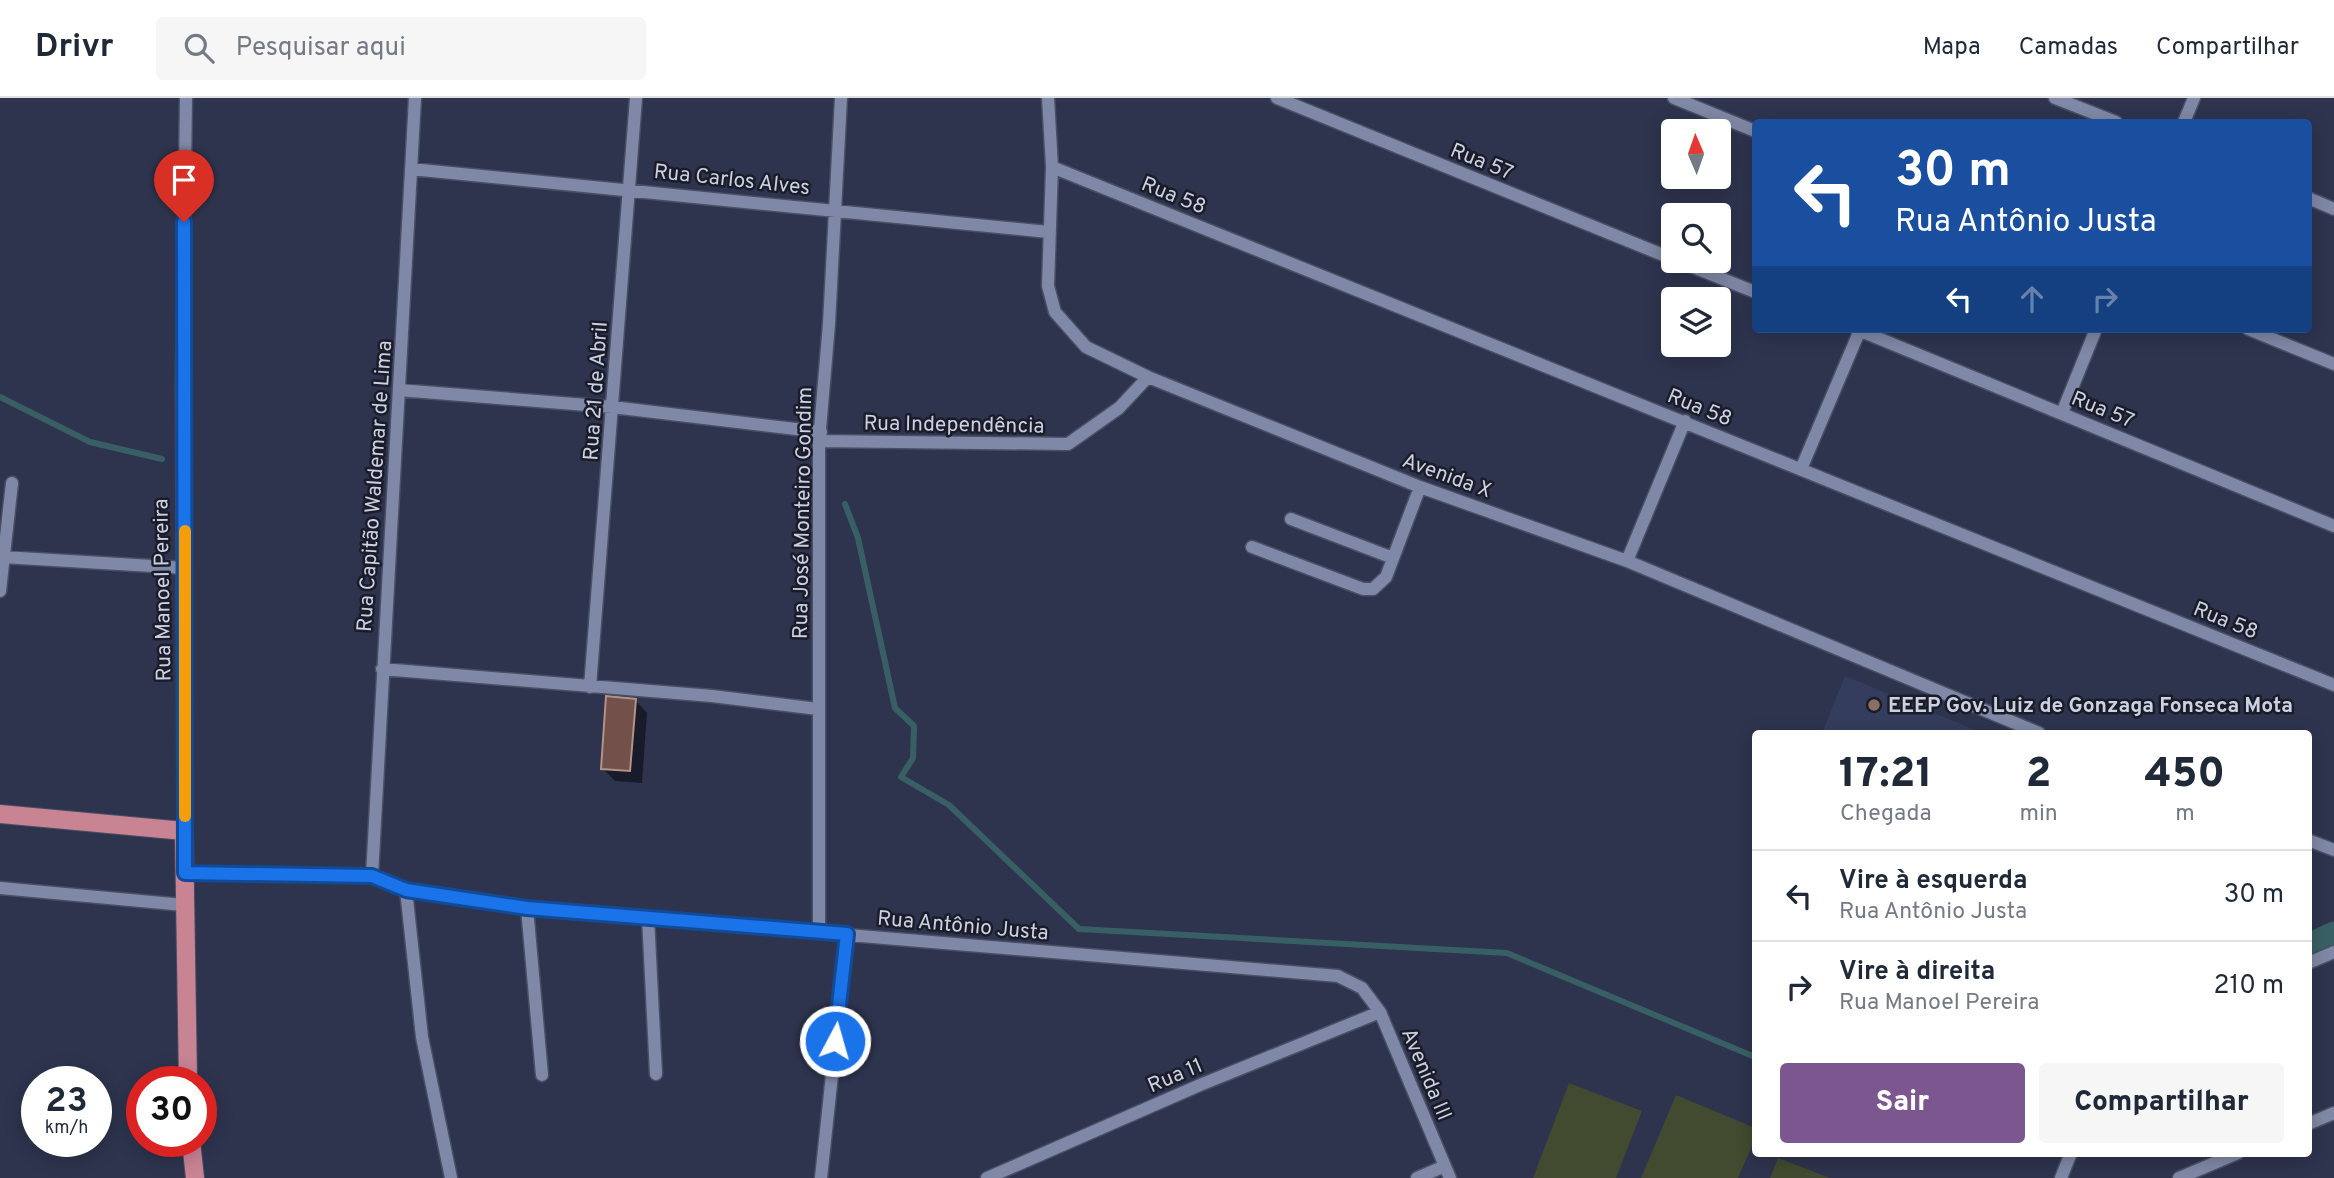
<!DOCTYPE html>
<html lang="pt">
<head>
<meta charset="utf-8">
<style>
	:root { --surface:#fff; --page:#f6f6f7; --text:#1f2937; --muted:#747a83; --line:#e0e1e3; --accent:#7b568f }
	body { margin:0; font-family:Overpass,sans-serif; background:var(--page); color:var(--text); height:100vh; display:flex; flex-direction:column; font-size:26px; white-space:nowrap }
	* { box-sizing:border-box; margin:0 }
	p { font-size:23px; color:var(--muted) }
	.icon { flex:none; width:38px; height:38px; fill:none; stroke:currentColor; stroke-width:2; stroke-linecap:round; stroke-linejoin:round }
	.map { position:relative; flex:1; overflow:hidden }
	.details { position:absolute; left:1752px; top:632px; width:560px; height:427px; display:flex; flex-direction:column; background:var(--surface); border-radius:7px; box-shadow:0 4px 18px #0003 }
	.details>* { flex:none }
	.top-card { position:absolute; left:1752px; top:21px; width:560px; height:214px; border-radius:7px; box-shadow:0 4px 18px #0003; background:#1a4fa0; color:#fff; overflow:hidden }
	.needle { width:46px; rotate:358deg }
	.tools { position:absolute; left:1661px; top:21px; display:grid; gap:14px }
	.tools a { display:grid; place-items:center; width:70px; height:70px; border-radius:7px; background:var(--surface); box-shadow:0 4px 18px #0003; font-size:35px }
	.speed { position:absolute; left:21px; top:968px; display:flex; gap:14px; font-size:35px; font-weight:700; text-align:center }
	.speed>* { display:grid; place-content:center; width:91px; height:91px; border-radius:50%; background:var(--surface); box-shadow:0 4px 18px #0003; line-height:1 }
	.speed small { font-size:18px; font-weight:400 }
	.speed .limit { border:10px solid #d22; background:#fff; color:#111 }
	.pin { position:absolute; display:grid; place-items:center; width:60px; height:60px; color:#fff; margin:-72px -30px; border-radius:50% 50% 50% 0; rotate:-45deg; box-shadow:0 0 7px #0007 }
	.pin .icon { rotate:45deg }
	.me { position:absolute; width:77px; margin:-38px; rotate:6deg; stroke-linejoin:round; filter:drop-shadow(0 0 5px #0008) }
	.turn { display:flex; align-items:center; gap:24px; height:147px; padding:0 28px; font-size:32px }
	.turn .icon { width:91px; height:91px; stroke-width:2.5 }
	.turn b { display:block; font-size:49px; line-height:60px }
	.lanes { display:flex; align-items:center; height:66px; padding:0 28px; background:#0003; justify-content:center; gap:35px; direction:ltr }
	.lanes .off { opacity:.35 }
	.eta { display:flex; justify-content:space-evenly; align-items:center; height:119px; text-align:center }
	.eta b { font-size:42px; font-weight:800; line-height:49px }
	.button { display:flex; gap:14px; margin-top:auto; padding:14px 28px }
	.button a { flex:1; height:80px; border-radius:7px; background:var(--accent); color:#fff; font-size:28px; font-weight:800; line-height:80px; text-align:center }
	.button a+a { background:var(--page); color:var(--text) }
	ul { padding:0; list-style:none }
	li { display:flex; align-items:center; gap:21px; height:91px; padding:0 28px; border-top:2px solid var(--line) }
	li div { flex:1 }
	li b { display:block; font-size:26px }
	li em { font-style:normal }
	header { display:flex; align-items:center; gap:42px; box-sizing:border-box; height:98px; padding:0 35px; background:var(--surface); border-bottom:2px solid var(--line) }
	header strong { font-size:33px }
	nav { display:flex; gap:38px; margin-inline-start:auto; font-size:24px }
	.search { width:490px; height:63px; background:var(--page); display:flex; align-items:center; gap:18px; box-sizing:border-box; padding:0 24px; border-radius:7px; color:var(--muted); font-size:26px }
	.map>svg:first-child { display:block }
	.built { fill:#353d5e }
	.green { fill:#424a2f }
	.shadow { fill:#0007 }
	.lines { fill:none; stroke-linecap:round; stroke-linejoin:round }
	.stream { stroke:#386064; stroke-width:6 }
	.canal { stroke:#386064; stroke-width:23 }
	.building { fill:#715149; stroke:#b59188; stroke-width:2 }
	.minor-casing { stroke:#494f64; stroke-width:15 }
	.major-casing { stroke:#494f64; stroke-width:20 }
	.minor { stroke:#7f88a6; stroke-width:12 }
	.major { stroke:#c98494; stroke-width:18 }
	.route-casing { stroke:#114b97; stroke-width:18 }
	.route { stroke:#1a73e8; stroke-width:12 }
	.slow { stroke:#f59e0b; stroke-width:12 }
	.education-dot { fill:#8d6e63; stroke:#1a1d29; stroke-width:2.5 }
	.labels { text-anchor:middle; stroke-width:5; stroke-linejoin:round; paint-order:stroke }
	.street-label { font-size:21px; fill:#ccd1e1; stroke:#1a1d29 }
	.poi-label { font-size:21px; font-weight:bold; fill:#ccd1e1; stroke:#1a1d29; text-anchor:start }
</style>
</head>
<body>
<header>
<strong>Drivr</strong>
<div class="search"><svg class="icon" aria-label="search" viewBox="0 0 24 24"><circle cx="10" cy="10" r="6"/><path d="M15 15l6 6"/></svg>Pesquisar aqui</div>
<nav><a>Mapa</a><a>Camadas</a><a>Compartilhar</a></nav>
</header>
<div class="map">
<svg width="2334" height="1080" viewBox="0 0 2334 1080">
	<rect width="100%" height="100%" fill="#2e344e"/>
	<path class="built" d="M1845 578 1982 635H1822Z"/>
	<path class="green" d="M1569 985 1642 1013 1616 1080H1533Z
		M1676 997 1755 1030V1041L1738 1080H1641Z
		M1778 1060 1830 1080H1770Z"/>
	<path class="shadow" d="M635 602 647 615 642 685 615 683 602 670Z"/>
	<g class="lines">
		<path class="stream" d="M0 299 90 344 162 361
			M845 406 858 440 895 610 914 628 913 660 901 679 949 707 1079 831 1507 855 1755 959"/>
		<path class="canal" d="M2308 847 2334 835"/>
	</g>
	<path class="building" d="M606 598 636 601 630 673 601 671Z"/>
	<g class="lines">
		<g class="minor-casing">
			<path id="minor" d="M1048 0 1052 69 1048 188 1055 214 1086 249 1148 279 1420 389 1627 463 2039 635
				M1277 0 1673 161
				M1674 0 1755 33
				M2055 0 2116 24
				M2184 24 2194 0
				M1052 69 2334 587
				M411 71 1048 134
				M2308 100 2334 111
				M1678 163 1755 194
				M1856 231 2334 428
				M2248 231 2334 266
				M399 292 612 309 821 334
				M2062 315 2096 231
				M819 343 1068 346 1119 310 1148 279
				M1801 371 1860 232
				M1291 421 1393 460
				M1252 449 1363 491H1373L1386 479 1420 389
				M3 459 185 470
				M1627 463 1685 323
				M0 493 12 385
				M382 571 712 598 818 611
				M590 589 636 0
				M184 733 182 286 186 0
				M2308 742 2334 752
				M185 775 372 778 406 792 527 810 1338 878 1362 890 1380 914 1450 1080
				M372 778 415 0
				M0 790 184 807
				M406 792 422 939 451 1080
				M527 810 542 977
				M648 819 656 976
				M819 832V343L829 226 841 0
				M2308 865 2334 854
				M2308 1026 2334 1015
				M821 1080 847 836
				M987 1080 1200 987 1380 914
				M1417 1080 1445 1068
				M2061 1080 2071 1055
				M2179 1080 2238 1055"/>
		</g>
		<g class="major-casing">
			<path id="major" d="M0 716 184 733 188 984
				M191 1043 195 1080"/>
		</g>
		<use href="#minor" class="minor"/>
		<use href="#major" class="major"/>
	</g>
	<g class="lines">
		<g class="route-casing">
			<path id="route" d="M184 124 185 775 372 778 406 792 527 810 847 836 835 943"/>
		</g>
		<use href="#route" class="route"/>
		<path class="slow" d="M185 433V718"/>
	</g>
	<circle class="education-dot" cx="1874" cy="607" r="7"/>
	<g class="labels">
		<g class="street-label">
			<text transform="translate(1482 63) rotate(22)" y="7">Rua 57</text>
			<text transform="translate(732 81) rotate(6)" y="7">Rua Carlos Alves</text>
			<text transform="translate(1174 97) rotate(22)" y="7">Rua 58</text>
			<text transform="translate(595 293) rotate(-86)" y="7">Rua 21 de Abril</text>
			<text transform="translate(1700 309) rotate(22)" y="7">Rua 58</text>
			<text transform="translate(2103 311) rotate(22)" y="7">Rua 57</text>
			<text transform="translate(954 326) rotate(1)" y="7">Rua Independência</text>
			<text transform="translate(1447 377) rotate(20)" y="7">Avenida X</text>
			<text transform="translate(374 388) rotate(-86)" y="7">Rua Capitão Waldemar de Lima</text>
			<text transform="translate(802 415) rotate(-89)" y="7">Rua José Monteiro Gondim</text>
			<text transform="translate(162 492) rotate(-91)" y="7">Rua Manoel Pereira</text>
			<text transform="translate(2226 522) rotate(22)" y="7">Rua 58</text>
			<text transform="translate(963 827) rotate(5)" y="7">Rua Antônio Justa</text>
			<text transform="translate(1427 976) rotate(67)" y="7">Avenida III</text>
			<text transform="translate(1175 977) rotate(-23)" y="7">Rua 11</text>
		</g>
		<g class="poi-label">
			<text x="1888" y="614">EEEP Gov. Luiz de Gonzaga Fonseca Mota</text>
		</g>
	</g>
</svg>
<div class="tools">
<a><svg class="needle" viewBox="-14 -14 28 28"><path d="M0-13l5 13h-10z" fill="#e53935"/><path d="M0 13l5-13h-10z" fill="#747a83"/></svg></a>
<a><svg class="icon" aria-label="search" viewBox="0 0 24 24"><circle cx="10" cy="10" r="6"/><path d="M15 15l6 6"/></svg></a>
<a><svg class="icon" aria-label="layers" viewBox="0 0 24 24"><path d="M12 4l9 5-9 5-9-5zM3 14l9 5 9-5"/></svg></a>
</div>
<div class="speed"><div>23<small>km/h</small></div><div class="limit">30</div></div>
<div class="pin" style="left:184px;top:124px;background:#d93025"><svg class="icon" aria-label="arrive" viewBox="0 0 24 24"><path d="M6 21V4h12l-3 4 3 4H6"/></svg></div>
<svg class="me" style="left:835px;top:943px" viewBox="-20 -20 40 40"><circle r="17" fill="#1a73e8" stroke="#fff" stroke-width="3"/><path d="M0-11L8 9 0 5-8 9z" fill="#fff"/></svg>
<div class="top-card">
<div class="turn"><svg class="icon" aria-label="left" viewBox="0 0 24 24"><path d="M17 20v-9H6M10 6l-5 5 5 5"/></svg><div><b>30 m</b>Rua Antônio Justa</div></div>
<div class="lanes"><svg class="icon" aria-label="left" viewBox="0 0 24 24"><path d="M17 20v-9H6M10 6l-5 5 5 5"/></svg><svg class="icon off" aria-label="ahead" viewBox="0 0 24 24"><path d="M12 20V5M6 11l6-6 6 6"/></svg><svg class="icon off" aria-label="right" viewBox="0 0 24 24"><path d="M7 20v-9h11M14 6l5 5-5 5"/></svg></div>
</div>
<section class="details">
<div class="eta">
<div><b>17:21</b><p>Chegada</p></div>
<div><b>2</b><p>min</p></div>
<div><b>450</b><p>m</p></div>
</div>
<ul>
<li><svg class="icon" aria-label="left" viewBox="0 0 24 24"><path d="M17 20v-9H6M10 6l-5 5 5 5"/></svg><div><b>Vire à esquerda</b><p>Rua Antônio Justa</p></div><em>30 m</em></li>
<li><svg class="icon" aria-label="right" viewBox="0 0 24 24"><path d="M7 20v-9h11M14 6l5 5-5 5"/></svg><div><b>Vire à direita</b><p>Rua Manoel Pereira</p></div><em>210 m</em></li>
</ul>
<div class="button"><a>Sair</a><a>Compartilhar</a></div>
</section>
</div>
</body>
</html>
